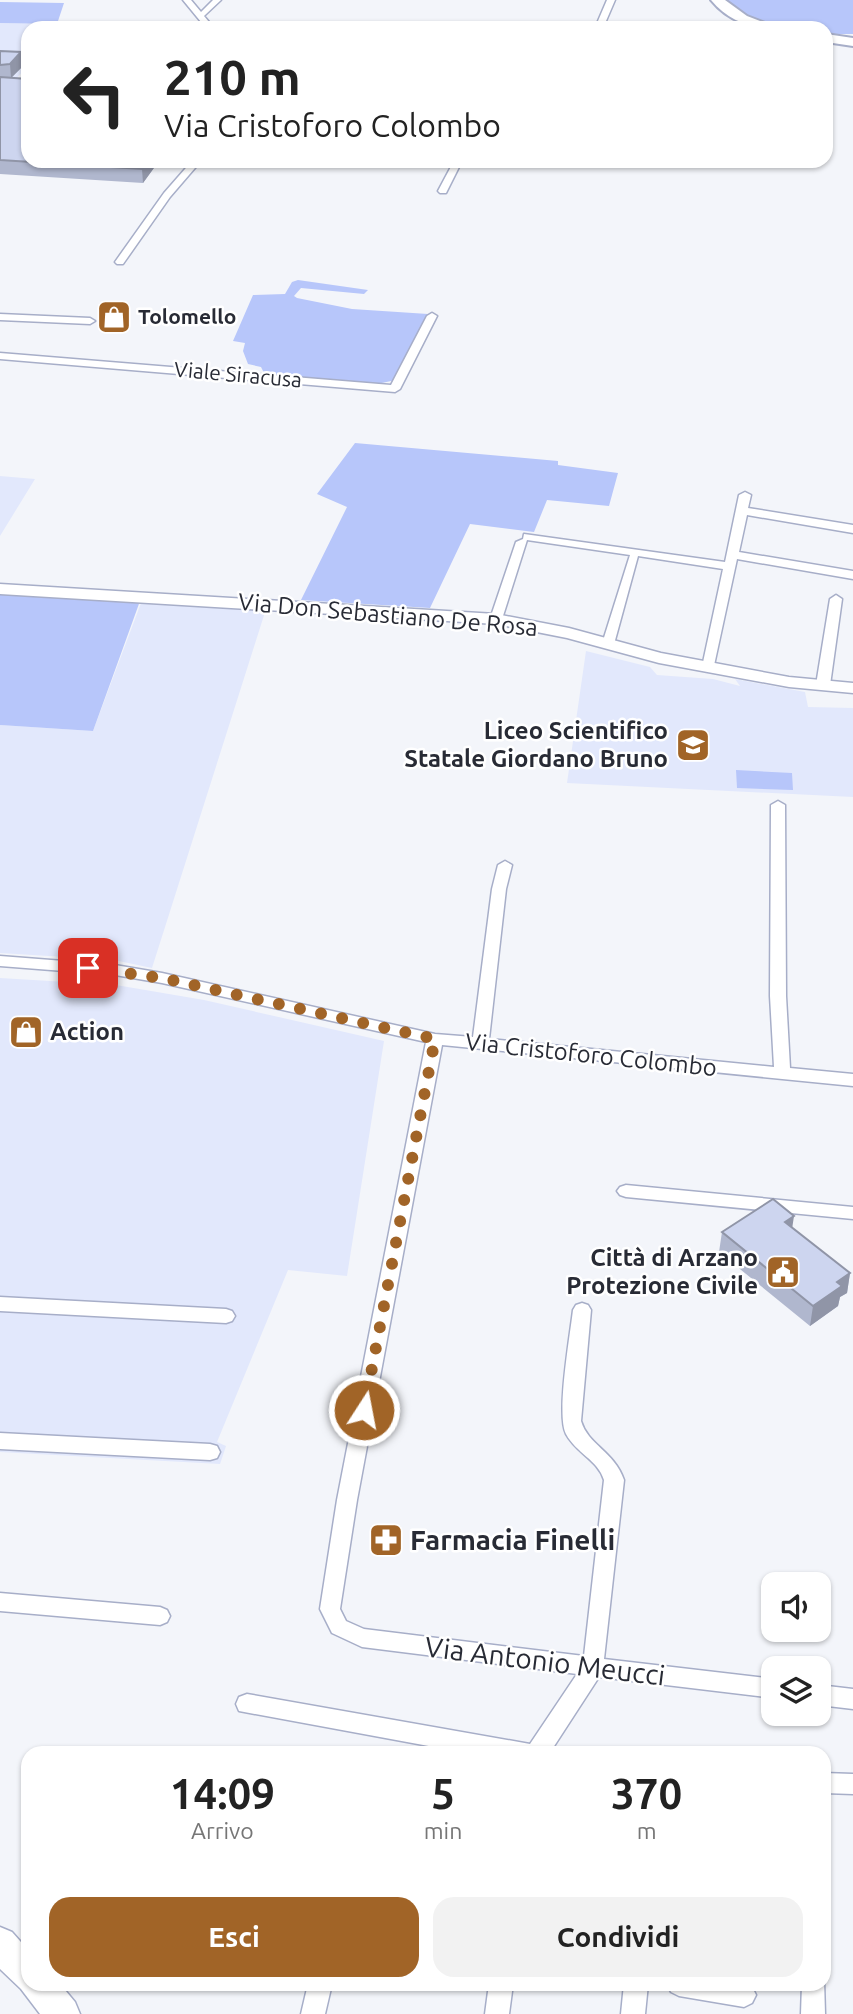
<!DOCTYPE html>
<html lang="it">
<head>
<meta charset="utf-8">
<style>
	:root { --surface:#fff; --page:#f2f2f2; --text:#222; --muted:#767676; --accent:#a16427 }
	body { margin:0; font-family:Ubuntu,sans-serif; background:var(--page); color:var(--text); height:100vh; display:flex; flex-direction:column; font-size:26px; white-space:nowrap }
	* { box-sizing:border-box; margin:0 }
	p { font-size:23px; color:var(--muted) }
	.icon { flex:none; width:38px; height:38px; fill:none; stroke:currentColor; stroke-width:2; stroke-linecap:round; stroke-linejoin:round }
	.map { position:relative; flex:1; overflow:hidden }
	.side { position:absolute; left:21px; top:1746px; width:810px; height:245px; display:flex; flex-direction:column; background:var(--surface); border-radius:21px; box-shadow:0 2px 5px #0004 }
	.side>* { flex:none }
	.hud { position:absolute; left:21px; top:21px; width:812px; height:147px; border-radius:21px; box-shadow:0 2px 5px #0004; background:#fff; color:var(--text); overflow:hidden }
	.fabs { position:absolute; left:761px; top:1572px; display:grid; gap:14px }
	.fabs a { display:grid; place-items:center; width:70px; height:70px; border-radius:14px; background:var(--surface); box-shadow:0 2px 5px #0004; font-size:35px }
	.pin { position:absolute; display:grid; place-items:center; width:60px; height:60px; color:#fff; margin:-30px; border-radius:14px; box-shadow:0 4px 10px #0006 }
	.me { position:absolute; width:77px; margin:-38px; rotate:11deg; stroke-linejoin:round; filter:drop-shadow(0 0 5px #0008) }
	.turn { display:flex; align-items:center; gap:24px; height:147px; padding:0 28px; font-size:32px }
	.turn .icon { width:91px; height:91px; stroke-width:2.5 }
	.turn b { display:block; font-size:49px; line-height:60px }
	.eta { display:flex; justify-content:space-evenly; align-items:center; height:119px; text-align:center }
	.eta b { font-size:42px; font-weight:600; line-height:49px }
	.primary-button { display:flex; gap:14px; margin-top:auto; padding:14px 28px }
	.primary-button a { flex:1; height:80px; border-radius:21px; background:var(--accent); color:#fff; font-size:28px; font-weight:600; line-height:80px; text-align:center }
	.primary-button a+a { background:var(--page); color:var(--text) }
	.map>svg:first-child { display:block }
	.built { fill:#e2e8fc }
	.green { fill:#b7c6fa }
	.lines { fill:none; stroke-linecap:round; stroke-linejoin:round }
	.minor-casing { stroke:#a7aec8; stroke-width:3 }
	.tertiary-casing { stroke:#a7aec8; stroke-width:3 }
	.secondary-casing { stroke:#a7aec8; stroke-width:3 }
	.trunk-casing { stroke:#a7aec8; stroke-width:4 }
	.minor { fill:#fff; fill-rule:evenodd }
	.tertiary { fill:#fff; fill-rule:evenodd }
	.secondary { fill:#fff; fill-rule:evenodd }
	.trunk { fill:#fff; fill-rule:evenodd }
	.wall { fill:#b0b7ce }
	.shaded-wall { fill:#9095a7 }
	.building { fill:#cdd5ef; stroke:#9095a7; stroke-width:2 }
	.route { stroke:#a16427; stroke-width:12; stroke-dasharray:0 21.6 }
	.labels { text-anchor:middle; stroke-width:5; stroke-linejoin:round; paint-order:stroke }
	.far-poi-label { font-size:21px; font-weight:bold; fill:#282b35; stroke:#fff; text-anchor:start }
	.far-street-label { font-size:21px; fill:#282b35; stroke:#fff }
	.street-label { font-size:24px; fill:#282b35; stroke:#fff }
	.poi-label { font-size:24px; font-weight:bold; fill:#282b35; stroke:#fff; text-anchor:end }
	.near-poi-label { font-size:28px; font-weight:bold; fill:#282b35; stroke:#fff; text-anchor:start }
	.near-street-label { font-size:28px; fill:#282b35; stroke:#fff }
</style>
</head>
<body>
<div class="map">
<svg width="853" height="2014" viewBox="0 0 853 2014">
	<rect width="100%" height="100%" fill="#f3f5fa"/>
	<path class="built" d="M0 23 57 24 54 28H28V66L15 80 0 79Z
		M0 476 35 479 0 536Z
		M141 603 266 609 152 968 114 960 0 953V725L93 731Z
		M586 651 650 667 657 675 713 679 740 686 735 679 805 692 808 707 853 708V797L567 783Z
		M0 978 116 985 204 1000 384 1041 347 1276 288 1270 217 1442 226 1446 220 1464 0 1452Z"/>
	<path class="green" d="M725 0H853V34H826V28C789 28 752 29 725 0Z
		M0 2 64 3 57 24 0 23Z
		M298 280 368 290 364 294 301 288 294 296 297 298 352 309 428 314 396 380 372 385 265 375 261 367 248 364 243 351 245 343 233 341 253 295 285 294 292 282Z
		M355 443 558 461V465L618 473 609 506 547 500 534 532 470 524 430 608 301 600 347 507 317 494Z
		M0 593 140 601 93 731 0 725Z
		M736 770 792 773 793 790 737 788Z"/>
	<g class="lines">
		<g class="minor-casing">
			<path id="minor" d="M183 0H191L201 12 213 0H221L204 16 214 28H206Z
				M607 0H615L603 28H595Z
				M192 161H201L170 197 123 264H117L115 262 164 193Z
				M454 161H462L446 193H440L438 191Z
				M432 313 437 316 400 389 395 392 0 359V353L391 385 427 316Z
				M0 314 90 318 95 321 90 324 0 320Z
				M745 492 751 495 748 508 853 525V533L747 515 739 552 853 571V579L737 559 713 670H703L702 667 723 569 638 556 614 644 608 648 602 644 630 555 527 540 502 619 496 623 490 619 516 542 523 539 524 534 725 562 739 495Z
				M836 595 842 599 830 685 823 689 816 685 830 599Z
				M778 801 785 805 786 996 790 1068 853 1074V1086L442 1045 357 1500 340 1609 346 1621 364 1629 584 1656 604 1480C598 1460 576 1453 566 1434 556 1415 570 1336 573 1310L576 1305 582 1303 588 1305 591 1310 581 1421C588 1445 614 1451 624 1480L604 1659 774 1679V1698L599 1677 549 1754H472L239 1711 236 1704 239 1697 247 1694 530 1744 577 1674 362 1647 332 1633 320 1609 337 1500 426 1042 162 983 115 975 0 966V956L115 965 162 973 435 1034 473 1037 492 889 498 865 505 861 512 865 506 889 489 1039 774 1067 770 996 771 805Z
				M626 1185 853 1207V1219L626 1197 620 1195 617 1191 620 1187Z
				M0 1297 226 1309 232 1311 235 1316 232 1321 226 1323 0 1311Z
				M0 1433 210 1444 217 1446 220 1452 217 1458 210 1460 0 1449Z
				M0 1593 160 1607 167 1610 170 1616 167 1622 160 1625 0 1611Z
				M819 1685 853 1689V1709L819 1705Z
				M824 1773 853 1774V1794L824 1793Z
				M824 1980 825 2014H801L802 1984H824Z
				M308 1984H332L325 2014H301Z
				M489 1984H513L509 2014H485Z
				M624 1984H648L645 2014H621Z
				M667 1984H747L752 1987 756 1995 752 2003 744 2007 679 1996 671 1992Z"/>
		</g>
		<g class="tertiary-casing">
			<path id="tertiary" d="M0 584 496 614 569 628 661 653 789 677 853 683V693L789 687 659 663 567 638 496 624 0 594Z"/>
		</g>
		<g class="secondary-casing">
			<path id="secondary" d="M0 1927 12 1932 28 1950V1984H60L75 2002 80 2014H40L21 1989 0 1969Z"/>
		</g>
		<g class="trunk-casing">
			<path id="trunk" d="M711 0H725L747 16 778 28C751 28 729 22 711 0Z
				M826 34 853 38V46L826 42Z"/>
		</g>
		<use href="#minor" class="minor"/>
		<use href="#tertiary" class="tertiary"/>
		<use href="#secondary" class="secondary"/>
		<use href="#trunk" class="trunk"/>
	</g>
	<path class="wall" d="M0 51 23 66 11 78 28 161H159L143 183 0 174Z
		M792 1228 850 1273 847 1293 840 1297 838 1306 810 1326 719 1252 722 1232Z"/>
	<path class="shaded-wall" d="M21 52 23 66 11 78 10 64Z
		M148 161H159L143 183 142 169Z
		M794 1216 791 1236 785 1222Z
		M850 1273 847 1293 840 1297 838 1306 810 1326 813 1306 837 1282Z"/>
	<path class="building" d="M0 51 21 52 10 64 0 65Z
		M0 77 28 79V161H148L142 169 0 160Z
		M773 1199 794 1216 785 1222 850 1273 837 1282 842 1286 813 1306 722 1232Z"/>
	<g class="lines">
		<path class="route" d="M88 968 162 978 435 1039 364 1410"/>
	</g>
	<defs>
		<g id="shop-square" transform="scale(1.75)"><rect x="-9" y="-9" width="18" height="18" rx="4" fill="#a16427" stroke="#fff"/><path d="M-5-2.5h2.3a2.7 3.5 0 0 1 5.4 0H5L5.5 6h-11ZM-1.5-2.5h3a1.5 2.3 0 0 0-3 0Z" fill="#fff"/></g>
		<g id="school-square" transform="scale(1.75)"><rect x="-9" y="-9" width="18" height="18" rx="4" fill="#a16427" stroke="#fff"/><path d="M0-5L7-2L0 1L-7-2ZM-4 1L0 2.5L4 1V4Q0 6-4 4Z" fill="#fff"/></g>
		<g id="civic-square" transform="scale(1.75)"><rect x="-9" y="-9" width="18" height="18" rx="4" fill="#a16427" stroke="#fff"/><path d="M-.6-6.5H3V-4.5H.6V-3L4-1V1h2V6H-6V1h2V-1L-.6-3ZM-1.2 2.5V6h2.4V2.5Z" fill="#fff"/></g>
		<g id="pharmacy-square" transform="scale(1.75)"><rect x="-9" y="-9" width="18" height="18" rx="4" fill="#a16427" stroke="#fff"/><path d="M-2-6h4v4h4v4h-4v4h-4v-4h-4v-4h4Z" fill="#fff"/></g>
	</defs>
	<g fill-rule="evenodd">
		<use href="#shop-square" x="114" y="317"/>
		<use href="#school-square" x="693" y="745"/>
		<use href="#shop-square" x="26" y="1032"/>
		<use href="#civic-square" x="783" y="1272"/>
		<use href="#pharmacy-square" x="386" y="1540"/>
	</g>
	<g class="labels">
		<g class="far-poi-label">
			<text x="138" y="324">Tolomello</text>
		</g>
		<g class="far-street-label">
			<text transform="translate(238 375) rotate(5)" y="7">Viale Siracusa</text>
		</g>
		<g class="street-label">
			<text transform="translate(388 615) rotate(5)" y="8">Via Don Sebastiano De Rosa</text>
			<text transform="translate(591 1055) rotate(6)" y="8">Via Cristoforo Colombo</text>
		</g>
		<g class="poi-label">
			<text x="668" y="739">Liceo Scientifico<tspan x="668" dy="28">Statale Giordano Bruno</tspan></text>
			<text x="50" y="1040" text-anchor="start">Action</text>
			<text x="758" y="1266">Città di Arzano<tspan x="758" dy="28">Protezione Civile</tspan></text>
		</g>
		<g class="near-poi-label">
			<text x="410" y="1550">Farmacia Finelli</text>
		</g>
		<g class="near-street-label">
			<text transform="translate(545 1661) rotate(7)" y="10">Via Antonio Meucci</text>
		</g>
	</g>
</svg>
<div class="fabs">
<a><svg class="icon" aria-label="sound" viewBox="0 0 24 24"><path d="M4 9h4l5-4v14l-5-4H4zM17 9q2 3 0 6"/></svg></a>
<a><svg class="icon" aria-label="layers" viewBox="0 0 24 24"><path d="M12 4l9 5-9 5-9-5zM3 14l9 5 9-5"/></svg></a>
</div>
<div class="pin" style="left:88px;top:968px;background:#d93025"><svg class="icon" aria-label="arrive" viewBox="0 0 24 24"><path d="M6 21V4h12l-3 4 3 4H6"/></svg></div>
<svg class="me" style="left:364px;top:1410px" viewBox="-20 -20 40 40"><circle r="17" fill="#a16427" stroke="#fff" stroke-width="3"/><path d="M0-11L8 9 0 5-8 9z" fill="#fff"/></svg>
<div class="hud">
<div class="turn"><svg class="icon" aria-label="left" viewBox="0 0 24 24"><path d="M17 20v-9H6M10 6l-5 5 5 5"/></svg><div><b>210 m</b>Via Cristoforo Colombo</div></div>
</div>
<section class="side">
<div class="eta">
<div><b>14:09</b><p>Arrivo</p></div>
<div><b>5</b><p>min</p></div>
<div><b>370</b><p>m</p></div>
</div>
<div class="primary-button"><a>Esci</a><a>Condividi</a></div>
</section>
</div>
</body>
</html>
